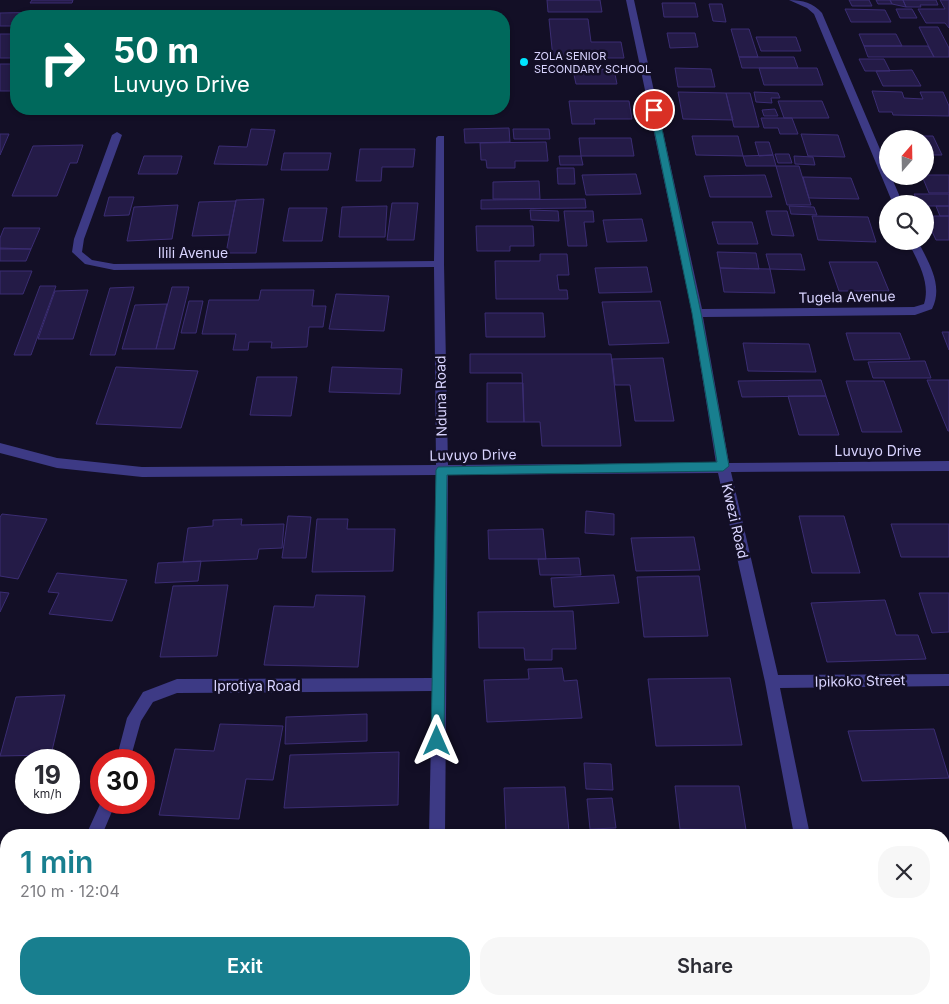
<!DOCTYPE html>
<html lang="en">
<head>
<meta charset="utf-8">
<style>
	:root { --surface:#fff; --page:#f7f7f7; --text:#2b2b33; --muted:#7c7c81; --accent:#187f8f }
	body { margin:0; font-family:Inter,sans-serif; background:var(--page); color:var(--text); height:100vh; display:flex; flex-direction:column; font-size:19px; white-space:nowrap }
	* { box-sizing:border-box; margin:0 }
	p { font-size:16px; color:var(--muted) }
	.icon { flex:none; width:28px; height:28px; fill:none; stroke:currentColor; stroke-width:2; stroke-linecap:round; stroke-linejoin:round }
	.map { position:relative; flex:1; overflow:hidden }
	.details { position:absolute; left:0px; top:829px; width:950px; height:176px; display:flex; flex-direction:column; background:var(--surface); border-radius:20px 20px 0 0; box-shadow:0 1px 4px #0004 }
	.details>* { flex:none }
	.hud { position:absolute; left:10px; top:10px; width:500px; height:105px; border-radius:20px; box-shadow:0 1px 4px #0004; background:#00695c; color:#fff; overflow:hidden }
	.needle { width:32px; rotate:20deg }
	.buttons { position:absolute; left:879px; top:130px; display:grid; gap:10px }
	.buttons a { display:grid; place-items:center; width:55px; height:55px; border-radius:50%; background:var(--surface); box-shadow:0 1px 4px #0004; font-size:25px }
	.speed { position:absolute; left:15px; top:749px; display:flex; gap:10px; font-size:25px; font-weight:700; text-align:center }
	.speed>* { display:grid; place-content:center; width:65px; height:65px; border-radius:50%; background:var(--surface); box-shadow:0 1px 4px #0004; line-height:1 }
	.speed small { font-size:12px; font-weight:400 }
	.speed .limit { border:8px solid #d22; background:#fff; color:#111 }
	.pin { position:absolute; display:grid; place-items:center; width:42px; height:42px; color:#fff; margin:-21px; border:2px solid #fff; border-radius:50%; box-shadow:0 1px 5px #0007 }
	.me { position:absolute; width:55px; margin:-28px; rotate:0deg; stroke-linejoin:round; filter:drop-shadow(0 0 4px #0008) }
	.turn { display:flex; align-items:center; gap:18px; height:105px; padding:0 20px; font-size:22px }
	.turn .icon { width:65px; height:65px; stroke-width:2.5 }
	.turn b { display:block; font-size:35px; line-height:42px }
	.round { display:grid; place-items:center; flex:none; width:52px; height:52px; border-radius:20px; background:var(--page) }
	.overview { display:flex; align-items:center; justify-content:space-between; height:85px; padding:0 20px }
	h1 { font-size:30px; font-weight:600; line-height:38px; color:var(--accent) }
	.primary-button { display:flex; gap:10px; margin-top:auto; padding:10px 20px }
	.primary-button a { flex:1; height:58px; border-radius:20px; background:var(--accent); color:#fff; font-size:20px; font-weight:600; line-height:58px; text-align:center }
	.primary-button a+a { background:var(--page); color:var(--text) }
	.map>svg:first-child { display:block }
	.building { fill:#241b47; stroke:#3b2d73 }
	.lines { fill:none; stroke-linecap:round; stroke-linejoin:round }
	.street { fill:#3d3a85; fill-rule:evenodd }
	.route { fill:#187f8f; stroke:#10535d }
	.poi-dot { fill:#00e5ff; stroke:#130f26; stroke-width:2 }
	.labels { text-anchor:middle; stroke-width:5; stroke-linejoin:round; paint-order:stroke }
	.far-poi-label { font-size:11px; fill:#d9d4ff; stroke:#130f26; text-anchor:start }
	.street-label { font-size:14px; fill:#d9d4ff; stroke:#130f26 }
</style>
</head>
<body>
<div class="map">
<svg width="949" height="1004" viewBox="0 0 949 1004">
	<rect width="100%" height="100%" fill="#130f26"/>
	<path class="building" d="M32 0H73L72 3H30Z
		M547 0H600L602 12H548Z
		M849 0H869L872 6H852Z
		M876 0H890L892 4H878Z
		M890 0H903L906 7 892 4Z
		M903 0H936L938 5H920L921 7H906Z
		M940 0H949V28L945 23H926L918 9H945Z
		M662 3H695L698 17H664Z
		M709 4H722L726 22 713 21Z
		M845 9 885 10 891 22H851Z
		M896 9H912L917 18H900Z
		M57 12 56 16H16V26H0V13Z
		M549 19H588L591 42H621L624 58H553Z
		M919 27H938L949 48V57H934Z
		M731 29H749L758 57H739Z
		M667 33H695L698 47 670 48Z
		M0 34H16V58H0Z
		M859 34H896L902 46H864Z
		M756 37H796L801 51H761Z
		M864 46H928L934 57H868Z
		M739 57H794L798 68H742Z
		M859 59H884L890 71H865Z
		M0 64H16V79L11 91H0Z
		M675 68 711 69 715 87H678Z
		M759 68H817L823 85H764Z
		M614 69 617 84H576L573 70Z
		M912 70 921 86H883L876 71Z
		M872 91 902 92 904 98 923 99 920 92H943L949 106V116L893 115 892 112H879Z
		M678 92 726 93 733 120 683 119Z
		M754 92 778 93 780 98H771L772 103 756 102Z
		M726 93H750L759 127H734Z
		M569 101H629L632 119H594L595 124H572Z
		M778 101H822L829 118H784Z
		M775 109 778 116H764L762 110Z
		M761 118H792L798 134H780L778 128H764Z
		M509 128 510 142 465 143 464 129Z
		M251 129 275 130 267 165 214 164 219 146 247 147Z
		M513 129H549L550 139H514Z
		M0 134H9L0 155Z
		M801 134 838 135 845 157 808 156Z
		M692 136H738L743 156 696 155Z
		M898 136H933L942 155H925V139H899Z
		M579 138H631L634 156H581Z
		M546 142 548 161H515V168H487L486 160H481L480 143Z
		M755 142H769L773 155 759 156Z
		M83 145 77 163H70L57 196H12L33 146Z
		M360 149H415L413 167H382L381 181H356Z
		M284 153H331L328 170H281Z
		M775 154H789L792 163H778Z
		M773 155 776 166H746L743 156Z
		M144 156H182L177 174H138Z
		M559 156H581L583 165H560Z
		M794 156 813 157 815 165 795 164Z
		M776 166H799L811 205H787Z
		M557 168H574L575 184H558Z
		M636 174 641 194 586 195 582 175Z
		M765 175 772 197H710L704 176Z
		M925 175H949V193H929L922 176Z
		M803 177 851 178 859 199 809 198Z
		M539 181 540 199H493V182Z
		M914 194H949V206H925V204H919Z
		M109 197H134L129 215 104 216Z
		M264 199 256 253H226L236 200Z
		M585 199 586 208 481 209V200Z
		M236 201 229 235 192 236 199 202Z
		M392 203H418L414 240H387Z
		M178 205 172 239 127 241 134 207Z
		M387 206 385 237H339L342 207Z
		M789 206 814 207 817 215 791 214Z
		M936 206H949V216H940Z
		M289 208H327L322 241H283Z
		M530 210 558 211 559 221 531 220Z
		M564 211H593L594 222H584L587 246H568Z
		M766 211H787L794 236 772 235Z
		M812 216 868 217 876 242 818 240Z
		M925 216H949V240H936Z
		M642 219 647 241 607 242 603 220Z
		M712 222H752L758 244H718Z
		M476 226H533L534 246H510V251H477Z
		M4 228H40L31 249H0V238Z
		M0 248 31 249 26 261H0Z
		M717 252 756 253 759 269 720 268Z
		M540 254H567L569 275H557L559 290H567L568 299H496L495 261H540Z
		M766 254H801L805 270 770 269Z
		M829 262H877L889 291H839Z
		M647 267 652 292 599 293 595 268Z
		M720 268 770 269 775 293 724 292Z
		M0 271H32L23 294H0Z
		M40 286H56L31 355H14Z
		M134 287 115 355H90L110 288Z
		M172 287H189L174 349H156Z
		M88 290 73 339H38L55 291Z
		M261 290H314L312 306H326L323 327H309L307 347 271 348 272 342H249L248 350H233L236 334H202L209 300H259Z
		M336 294 389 296 384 331 329 329Z
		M189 301H203L196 333H181Z
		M660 301 669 343 609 345 602 302Z
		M167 304 156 349H122L135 305Z
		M485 313H543L545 337H486Z
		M942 332H949V350Z
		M846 333H900L910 359 854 360Z
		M743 343 809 344 816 372 748 371Z
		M470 354H611L621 446H542L540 422H524L522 373H470Z
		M663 358 674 421H635L630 385H615L612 359Z
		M925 361 931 378H873L868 362Z
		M116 367 198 371 181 428 96 424Z
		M332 367 402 369 400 394 329 392Z
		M257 377H297L291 416 250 415Z
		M821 380 826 396 742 397 738 381Z
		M927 380H949V431H948Z
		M846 381H884L902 432H862Z
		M487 383H523L524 422H487Z
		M788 396H826L839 435H799Z
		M586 511 614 514V535L585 533Z
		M2 514 47 519 18 579 0 576V517Z
		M288 516 311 517 306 558H282Z
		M799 516H844L860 573H812Z
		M242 519 241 525 284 524 282 548 259 549 257 559 183 562 188 528 213 526V520Z
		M317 519H348L347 529H395L393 571 312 572Z
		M891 524H949V557H901Z
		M543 529 546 559H489L488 530Z
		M694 537 700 570 636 571 631 538Z
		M579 558 581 575H540L538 559Z
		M201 561 198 581 155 583 158 563Z
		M57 573 127 580 112 621 49 614 59 593 48 592Z
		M614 575 619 603 554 607 551 578Z
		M699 576 708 636 644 637 637 577Z
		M228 585 217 656 160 657 173 586Z
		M0 592 9 593 0 612Z
		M919 593H949V632L932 633Z
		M316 595 365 596 358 667 264 665 274 606 314 607Z
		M885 600 896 635H918L926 659 827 662 811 603Z
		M573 611 576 649H552V660H525L524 648H479L478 612Z
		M562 668 564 681 577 680 582 718 487 722 484 680 529 679 528 669Z
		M730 678 742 745 656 746 648 679Z
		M65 695 51 755 0 756 16 697Z
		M367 714V741L285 744 286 717Z
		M220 724 283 726 273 780 246 779 239 819 159 815 175 749 214 751Z
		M934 729 949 778 862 781 848 731Z
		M399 752 398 805 284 808 290 755Z
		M584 763 611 764 613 790 586 789Z
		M675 786H739L746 830 680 829Z
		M565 787 569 832 506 833 504 788Z
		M612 798 616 828 590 829 587 799Z
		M944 836 949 847V892H944Z
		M0 853 6 855V894L0 906Z
		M944 967H949V1004H909L907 999H944Z
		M84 999H156L154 1004H82Z"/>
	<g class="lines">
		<path class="street" d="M626 0H634L702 309 914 307 924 304C931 282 917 261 908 241H918C928 262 944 285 932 309L915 315 703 317 729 463 949 461V471L731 472 778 675 949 674V686L780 688 810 835H794L765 682 718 473 448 475 445 835H429L432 691 177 693 153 702 141 721 130 760H116L127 718 143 692 177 679 432 678 436 475 142 477 57 468 0 453V443L57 458 142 467 436 465 434 267 114 270 85 264 72 252 74 239 112 135 117 132 122 135 84 239 82 252 92 260 114 264 434 261 436 138 438 136H444V264L448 465 716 463 692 313Z
			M789 0C803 0 813 3 822 13L888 168V176H891L903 204H893L814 14 807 8Z
			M101 802H116L102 835H86Z
			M10 999H27L25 1004H7Z
			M427 999H443L444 1004H426Z
			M825 999H842L844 1004H826Z"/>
	</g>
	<path class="route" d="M654 108 658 110 701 313 729 466 723 471 447 475 444 741 442 745 437 747 433 745 431 741 436 470 438 467 717 462 692 313 650 110Z"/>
	<circle class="poi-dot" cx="524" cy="62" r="5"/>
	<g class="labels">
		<g class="far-poi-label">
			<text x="534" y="60">ZOLA SENIOR<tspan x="534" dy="13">SECONDARY SCHOOL</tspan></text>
		</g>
		<g class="street-label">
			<text x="193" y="258">Ilili Avenue</text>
			<text transform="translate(847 297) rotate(-1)" y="5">Tugela Avenue</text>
			<text transform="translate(441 396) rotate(-91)" y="5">Nduna Road</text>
			<text x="878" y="456">Luvuyo Drive</text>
			<text transform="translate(473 455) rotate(-1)" y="5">Luvuyo Drive</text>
			<text transform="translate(735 521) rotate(77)" y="5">Kwezi Road</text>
			<text transform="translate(860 681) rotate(-1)" y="5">Ipikoko Street</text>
			<text x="257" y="691">Iprotiya Road</text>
		</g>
	</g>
</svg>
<div class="buttons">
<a><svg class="needle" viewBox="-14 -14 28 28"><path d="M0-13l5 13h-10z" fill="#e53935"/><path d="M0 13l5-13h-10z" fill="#7c7c81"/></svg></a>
<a><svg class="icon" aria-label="search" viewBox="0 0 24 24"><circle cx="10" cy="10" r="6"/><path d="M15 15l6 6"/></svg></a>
</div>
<div class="speed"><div>19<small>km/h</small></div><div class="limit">30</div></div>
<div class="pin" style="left:654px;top:110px;background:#d93025"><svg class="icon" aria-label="arrive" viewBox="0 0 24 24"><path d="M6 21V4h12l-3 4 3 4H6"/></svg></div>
<svg class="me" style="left:437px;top:741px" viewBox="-20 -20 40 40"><path d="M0-17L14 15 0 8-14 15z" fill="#187f8f" stroke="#fff" stroke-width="4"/></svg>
<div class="hud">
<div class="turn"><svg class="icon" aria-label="right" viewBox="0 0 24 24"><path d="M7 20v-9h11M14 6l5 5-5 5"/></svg><div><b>50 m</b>Luvuyo Drive</div></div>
</div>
<section class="details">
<div class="overview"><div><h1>1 min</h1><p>210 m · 12:04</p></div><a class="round"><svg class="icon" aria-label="close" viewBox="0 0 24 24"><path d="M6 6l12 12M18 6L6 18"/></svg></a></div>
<div class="primary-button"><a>Exit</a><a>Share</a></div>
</section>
</div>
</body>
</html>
